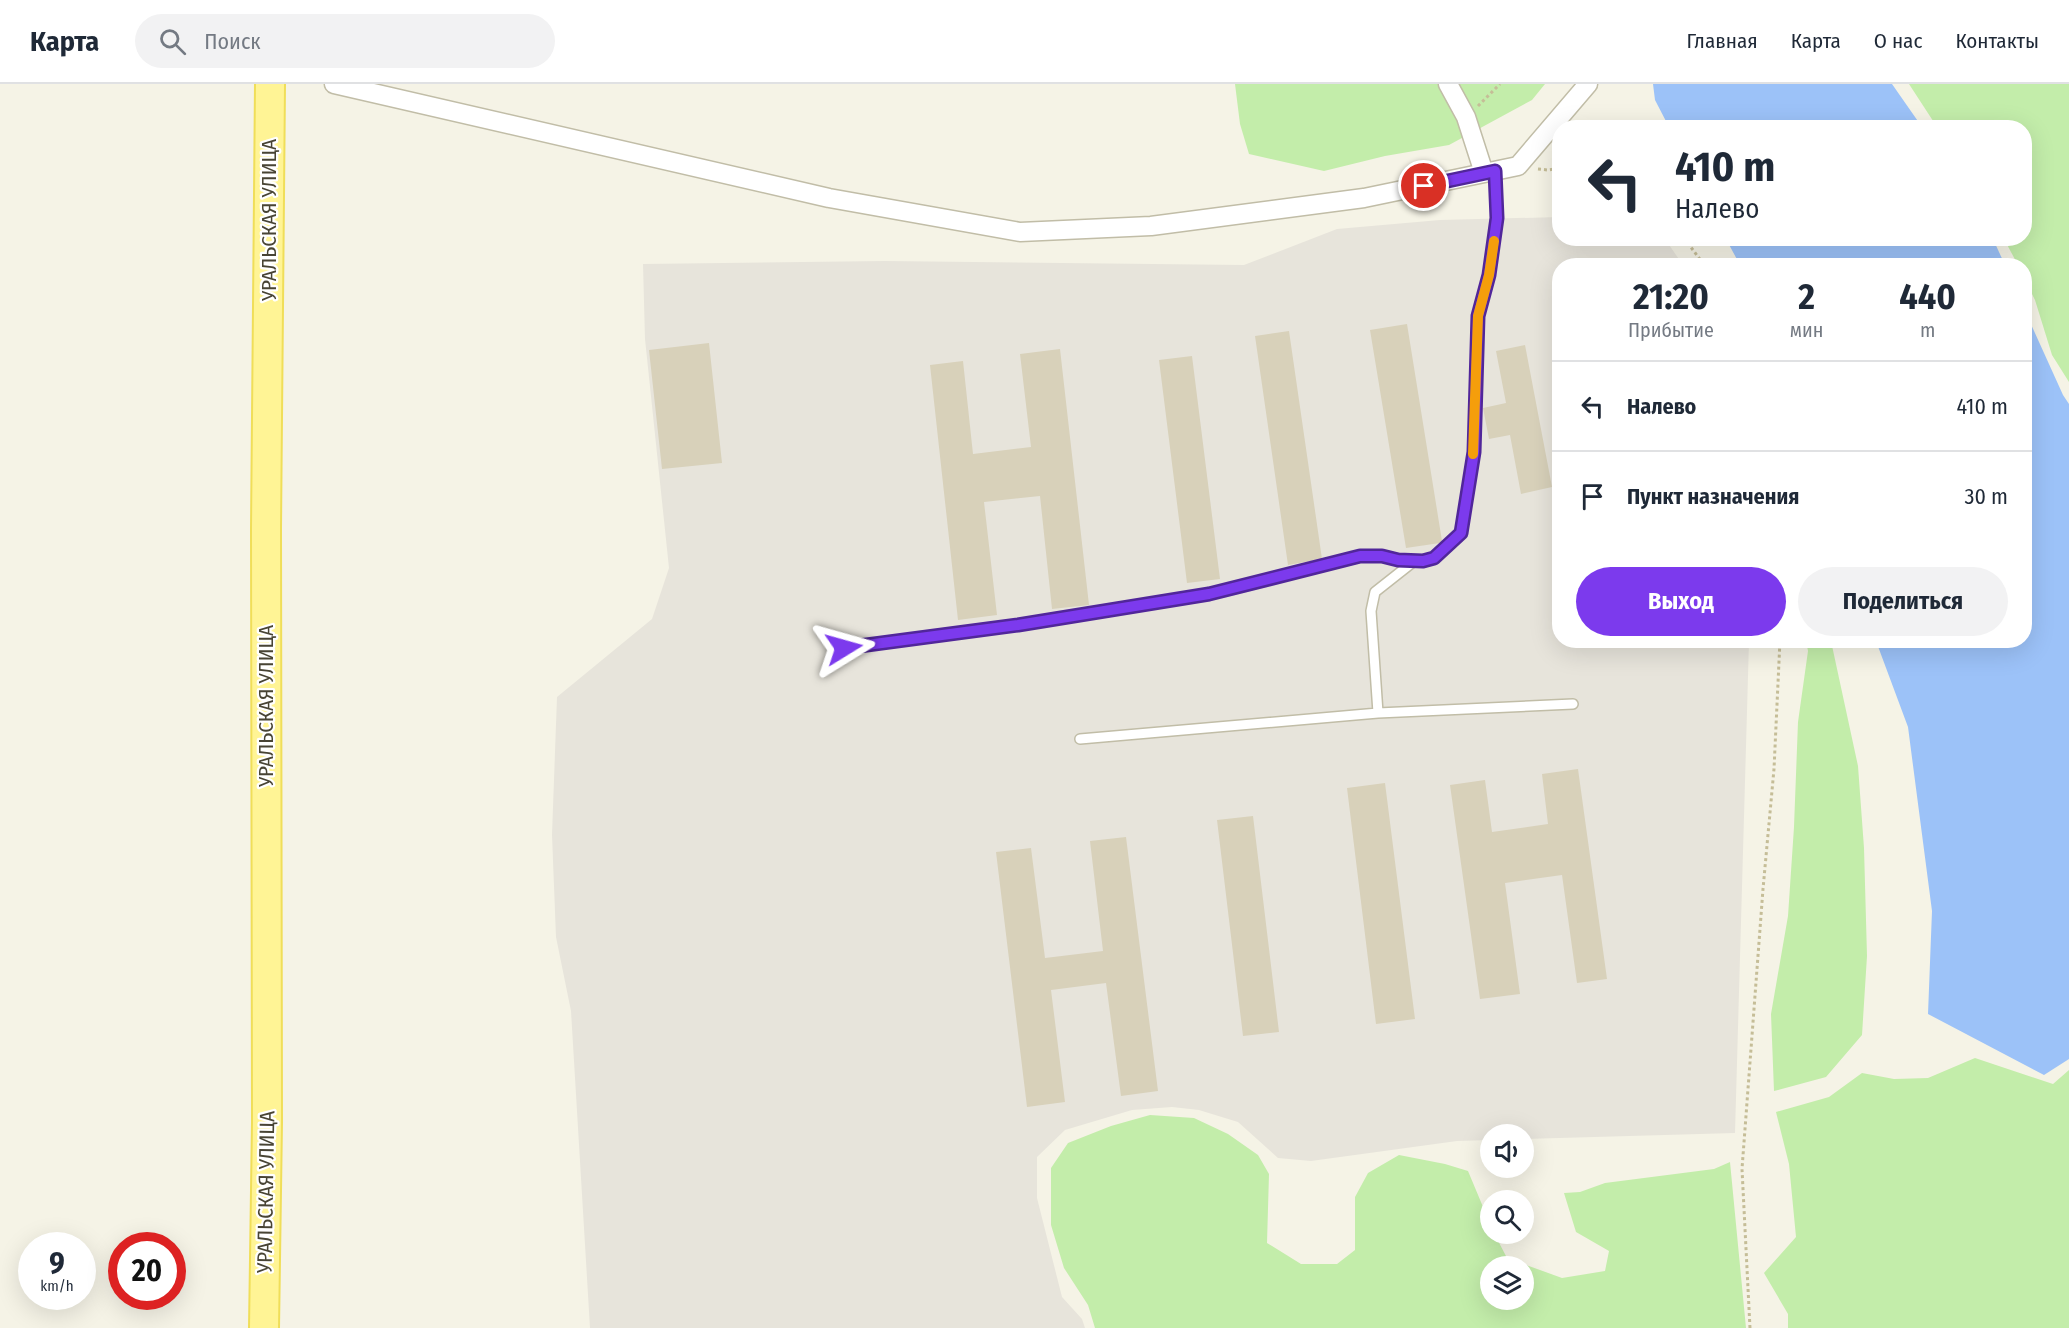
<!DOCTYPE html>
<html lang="ru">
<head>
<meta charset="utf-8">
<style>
	:root { --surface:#fff; --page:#f2f2f3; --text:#1f2937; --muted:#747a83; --line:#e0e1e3; --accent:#7c3aed }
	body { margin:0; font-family:"Fira Sans Condensed",sans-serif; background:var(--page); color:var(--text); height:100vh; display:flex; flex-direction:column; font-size:22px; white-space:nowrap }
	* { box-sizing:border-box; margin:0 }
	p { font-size:20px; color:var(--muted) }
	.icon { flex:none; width:33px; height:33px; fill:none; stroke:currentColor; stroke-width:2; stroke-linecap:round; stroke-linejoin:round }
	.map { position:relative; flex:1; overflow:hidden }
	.panel { position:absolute; left:1552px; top:174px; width:480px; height:390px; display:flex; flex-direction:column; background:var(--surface); border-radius:24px; box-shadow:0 6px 24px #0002 }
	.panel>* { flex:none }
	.hud { position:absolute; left:1552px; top:36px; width:480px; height:126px; border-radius:24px; box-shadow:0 6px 24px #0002; background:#fff; color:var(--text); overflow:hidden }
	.fabs { position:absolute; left:1480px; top:1040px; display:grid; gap:12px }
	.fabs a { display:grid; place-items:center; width:54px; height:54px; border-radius:50%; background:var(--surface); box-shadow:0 6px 24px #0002; font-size:30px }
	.speed { position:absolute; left:18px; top:1148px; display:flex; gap:12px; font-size:30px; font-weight:700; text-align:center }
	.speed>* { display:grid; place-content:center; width:78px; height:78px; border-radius:50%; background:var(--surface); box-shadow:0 6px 24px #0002; line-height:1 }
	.speed small { font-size:15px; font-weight:400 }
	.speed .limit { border:9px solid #d22; background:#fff; color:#111 }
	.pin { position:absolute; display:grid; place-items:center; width:51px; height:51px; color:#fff; margin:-26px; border:3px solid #fff; border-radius:50%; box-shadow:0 2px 6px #0007 }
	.me { position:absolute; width:66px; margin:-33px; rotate:82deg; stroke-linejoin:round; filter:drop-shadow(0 0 4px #0008) }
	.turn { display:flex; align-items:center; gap:21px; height:126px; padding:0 24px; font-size:27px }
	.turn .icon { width:78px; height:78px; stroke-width:2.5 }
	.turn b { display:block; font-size:42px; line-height:51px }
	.eta { display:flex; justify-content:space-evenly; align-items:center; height:102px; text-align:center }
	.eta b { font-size:36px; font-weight:700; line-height:42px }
	.cta { display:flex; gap:12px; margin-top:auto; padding:12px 24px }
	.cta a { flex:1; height:69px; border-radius:36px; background:var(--accent); color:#fff; font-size:24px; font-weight:700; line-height:69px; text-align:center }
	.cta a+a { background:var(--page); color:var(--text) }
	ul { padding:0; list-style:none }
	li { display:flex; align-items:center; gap:18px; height:90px; padding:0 24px; border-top:2px solid var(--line) }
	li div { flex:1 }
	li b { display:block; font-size:22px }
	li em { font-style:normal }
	header { display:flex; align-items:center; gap:36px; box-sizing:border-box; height:84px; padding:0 30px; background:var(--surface); border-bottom:2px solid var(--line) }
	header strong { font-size:28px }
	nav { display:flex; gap:33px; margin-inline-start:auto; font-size:21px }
	.search { width:420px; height:54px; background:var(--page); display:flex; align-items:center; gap:15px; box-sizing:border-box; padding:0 21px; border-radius:33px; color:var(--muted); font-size:22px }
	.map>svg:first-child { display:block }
	.industrial { fill:#e7e4db }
	.green { fill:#c3edaa; fill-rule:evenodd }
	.water { fill:#9cc2f8 }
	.building { fill:#d8d1ba }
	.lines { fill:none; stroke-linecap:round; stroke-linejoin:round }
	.lane-casing { stroke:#c1bda7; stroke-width:12 }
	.street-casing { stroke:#c1bda7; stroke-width:21 }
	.primary-casing { stroke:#f0de59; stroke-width:32 }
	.path { stroke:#c5bd97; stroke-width:3; stroke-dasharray:3 3; stroke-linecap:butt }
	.lane { stroke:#fff; stroke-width:9 }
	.street { stroke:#fff; stroke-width:18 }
	.primary { stroke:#fff495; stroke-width:28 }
	.route-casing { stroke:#51269a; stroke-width:15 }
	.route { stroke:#7c3aed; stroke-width:10 }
	.slow { stroke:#f59e0b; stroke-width:10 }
	.labels { text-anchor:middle; stroke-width:4.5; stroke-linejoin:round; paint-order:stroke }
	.street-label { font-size:21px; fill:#484434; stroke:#fff }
</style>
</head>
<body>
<header>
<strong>Карта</strong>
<div class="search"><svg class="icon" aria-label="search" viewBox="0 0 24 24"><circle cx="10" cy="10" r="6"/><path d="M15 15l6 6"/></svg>Поиск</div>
<nav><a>Главная</a><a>Карта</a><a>О нас</a><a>Контакты</a></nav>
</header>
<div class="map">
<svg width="2069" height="1244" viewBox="0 0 2069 1244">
	<rect width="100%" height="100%" fill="#f5f3e6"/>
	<path class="industrial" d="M1560 133V154L1665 155 1683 181 1560 182V556L1749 557 1735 1049 1524 1055V1050H1491V1056L1457 1057 1311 1077 1278 1074 1238 1038 1199 1026 1172 1023 1132 1026 1065 1046 1037 1073V1114L1062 1213 1082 1235 1085 1244H590L571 927 556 853 552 751 557 613 652 535 669 484 645 255 643 180 885 177 1244 181 1337 145 1440 136Z"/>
	<path class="green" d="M1235 0H1545L1532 16 1449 61 1385 72 1324 87 1249 70 1240 40Z
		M1909 0H2069V298L2052 271 2035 216 2025 196V182L2018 181 2004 155 2025 154V44L1937 43Z
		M1806 557H1831L1858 682 1864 764 1867 872 1862 951 1826 993 1774 1007 1771 930 1788 832 1794 743 1798 638 1808 567Z
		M1975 974 2053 1000 2069 986V1244H1788V1230L1764 1189 1796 1153 1789 1080 1776 1028 1829 1013 1862 989 1894 995 1928 994Z
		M1150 1031 1194 1034 1228 1050 1258 1071 1269 1090 1267 1159 1301 1180H1337L1355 1166V1113L1368 1089 1399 1071 1445 1080 1468 1087 1491 1142V1149H1494L1507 1174 1562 1194 1605 1187 1609 1167 1576 1148 1564 1109 1580 1108 1605 1099 1714 1085 1730 1078 1746 1244H1095L1088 1221 1064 1184 1051 1141V1084L1068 1059 1111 1042ZM1491 1182H1524V1215H1491Z"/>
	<path class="water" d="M1653 0H1892L1922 43H1669L1655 16Z
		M1726 155H1993L2005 181H1740Z
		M2025 227 2063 311 2069 320V975L2044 991 1928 930 1932 827 1908 643 1876 557 2025 556Z"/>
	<path class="building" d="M1407 240 1442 457 1440 459 1406 464 1370 246Z
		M1289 247 1322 475 1288 481 1255 252Z
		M709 259 722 379 662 385 649 266Z
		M1525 261 1552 403 1521 410 1510 351 1489 355 1483 324 1506 319 1496 267Z
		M1060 265 1089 521 1052 525 1040 412 984 418 997 531 958 536 930 281 963 277 973 370 1031 363 1020 270Z
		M1192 272 1220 495 1187 499 1159 276Z
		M1578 685 1607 895 1577 899 1562 791 1505 799 1520 910 1480 915 1450 701 1485 696 1492 748 1548 740 1542 690Z
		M1385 699 1415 935 1376 940 1347 704Z
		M1253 732 1279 948 1243 952 1217 736Z
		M1126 753 1158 1007 1121 1012 1106 899 1051 906 1065 1018 1027 1023 996 768 1031 764 1045 874 1103 867 1090 757Z"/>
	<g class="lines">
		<g class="lane-casing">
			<path id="lane" d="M844 564 1018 541 1209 510 1360 473 1382 472 1398 476 1423 477 1433 474 1461 449 1474 368 1478 232 1489 191 1497 134 1495 87
				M1378 629 1371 527 1375 508 1413 478
				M1080 655 1378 629 1573 620"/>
		</g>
		<g class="street-casing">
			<path id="street" d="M334 0 829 114 1020 148 1151 142 1364 114 1518 82 1588 0
				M1448 0 1466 33 1484 89"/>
		</g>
		<g class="primary-casing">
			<path id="primary" d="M264 1244 267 1038 266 445 270 0"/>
		</g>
		<path class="path" d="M1478 22 1500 0
			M1538 85 1548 86 1560 84
			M1684 154 1705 182
			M1750 1244 1742 1085 1763 805 1774 685 1780 556"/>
		<use href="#lane" class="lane"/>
		<use href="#street" class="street"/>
		<use href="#primary" class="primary"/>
	</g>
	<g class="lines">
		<g class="route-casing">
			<path id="route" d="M844 564 1018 541 1209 510 1360 472H1382L1398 476 1423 477 1434 474 1461 449 1474 368 1478 232 1489 191 1497 134 1495 87 1424 102"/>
		</g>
		<use href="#route" class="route"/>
		<path class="slow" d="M1473 370 1478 232 1489 191 1494 157"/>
	</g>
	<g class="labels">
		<g class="street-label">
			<text transform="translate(269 136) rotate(-90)" y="7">УРАЛЬСКАЯ УЛИЦА</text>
			<text transform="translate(266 622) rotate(-90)" y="7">УРАЛЬСКАЯ УЛИЦА</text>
			<text transform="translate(266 1108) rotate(-89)" y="7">УРАЛЬСКАЯ УЛИЦА</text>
		</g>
	</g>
</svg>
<div class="fabs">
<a><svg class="icon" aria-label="sound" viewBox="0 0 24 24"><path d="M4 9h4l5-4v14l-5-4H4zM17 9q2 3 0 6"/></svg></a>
<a><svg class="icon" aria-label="search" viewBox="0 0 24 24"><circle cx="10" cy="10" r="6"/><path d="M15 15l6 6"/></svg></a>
<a><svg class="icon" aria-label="layers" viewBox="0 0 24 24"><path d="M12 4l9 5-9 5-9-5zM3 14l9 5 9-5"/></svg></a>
</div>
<div class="speed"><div>9<small>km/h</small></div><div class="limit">20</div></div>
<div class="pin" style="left:1424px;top:102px;background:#d93025"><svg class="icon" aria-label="arrive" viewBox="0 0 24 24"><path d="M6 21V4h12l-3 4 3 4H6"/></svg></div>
<svg class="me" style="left:844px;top:564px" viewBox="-20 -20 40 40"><path d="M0-17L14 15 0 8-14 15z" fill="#7c3aed" stroke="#fff" stroke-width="4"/></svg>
<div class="hud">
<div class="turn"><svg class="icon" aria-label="left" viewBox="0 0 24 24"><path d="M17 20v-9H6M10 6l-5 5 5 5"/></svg><div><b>410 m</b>Налево</div></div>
</div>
<section class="panel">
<div class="eta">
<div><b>21:20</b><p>Прибытие</p></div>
<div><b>2</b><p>мин</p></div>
<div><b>440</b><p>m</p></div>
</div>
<ul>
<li><svg class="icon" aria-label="left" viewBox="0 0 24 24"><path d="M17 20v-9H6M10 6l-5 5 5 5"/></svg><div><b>Налево</b></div><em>410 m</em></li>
<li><svg class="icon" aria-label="arrive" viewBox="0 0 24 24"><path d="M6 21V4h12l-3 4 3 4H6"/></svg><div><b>Пункт назначения</b></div><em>30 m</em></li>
</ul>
<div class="cta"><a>Выход</a><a>Поделиться</a></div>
</section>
</div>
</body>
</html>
